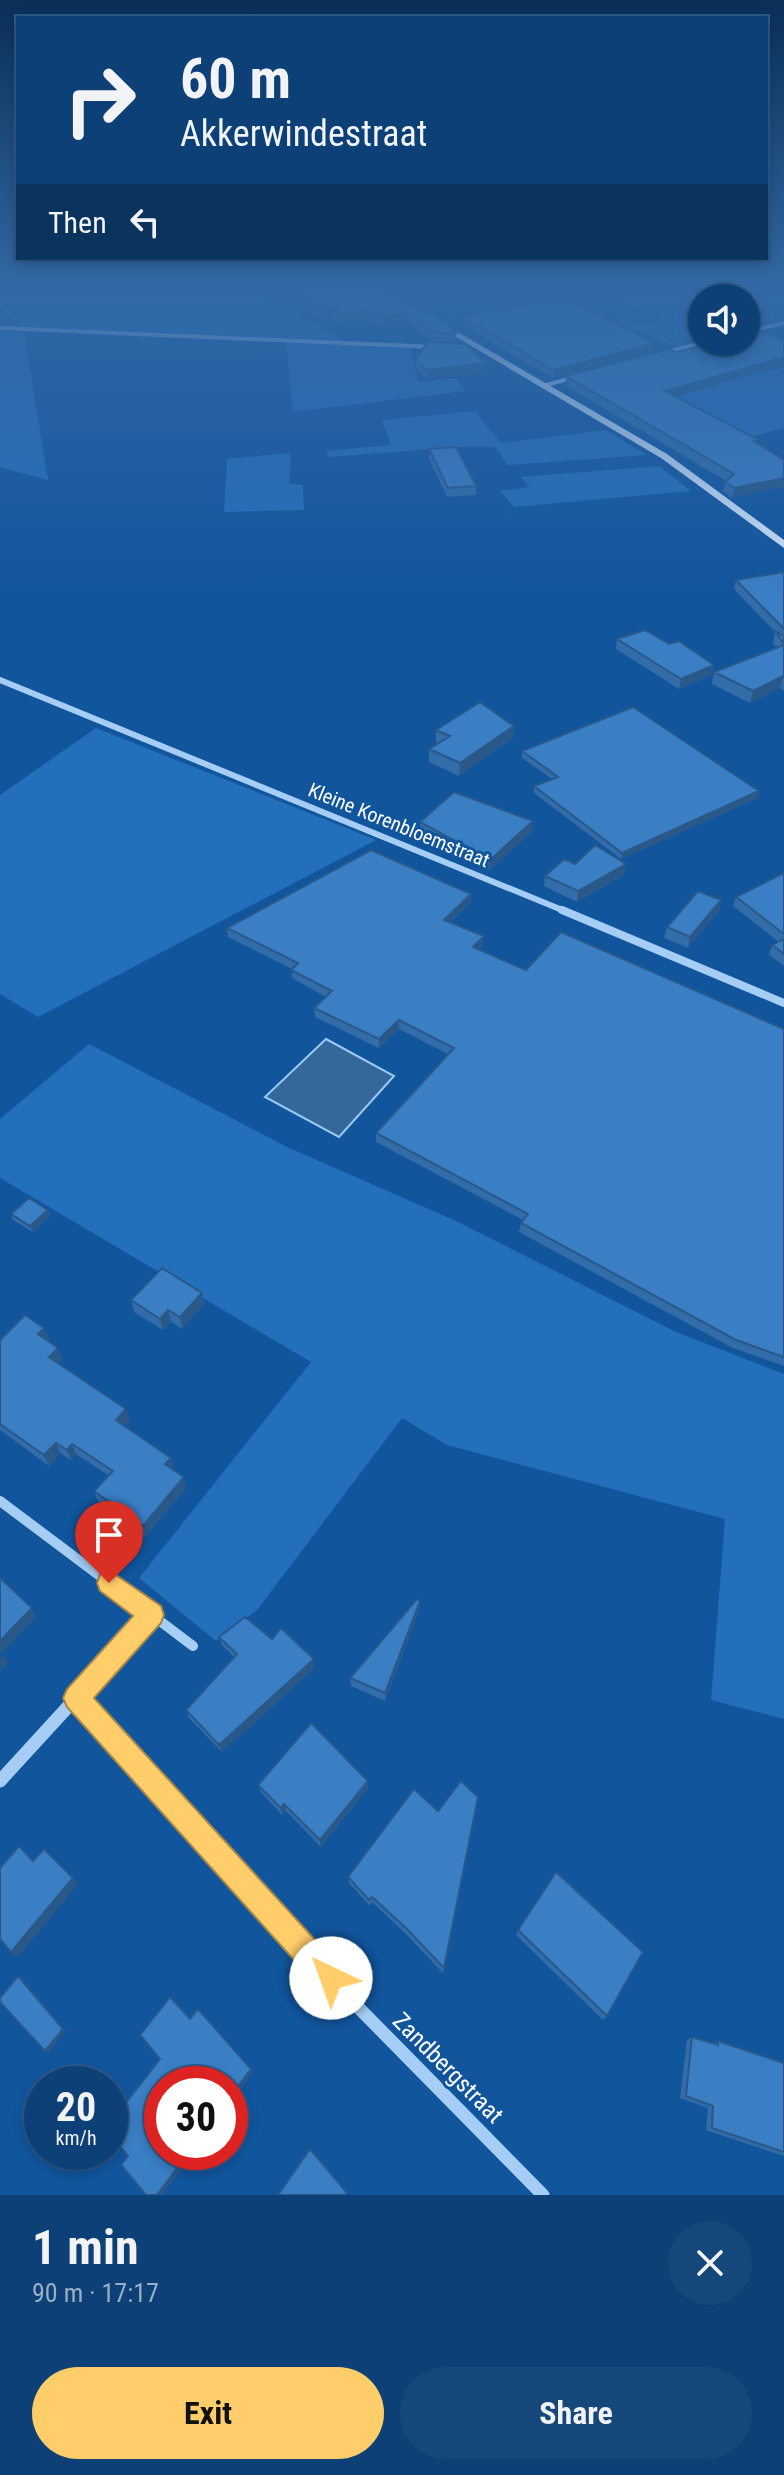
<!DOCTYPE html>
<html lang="en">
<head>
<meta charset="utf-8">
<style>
	:root { --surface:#0d4076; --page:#16477b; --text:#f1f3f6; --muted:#9aafc5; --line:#2d5988; --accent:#ffcd6a }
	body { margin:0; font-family:"Roboto Condensed",sans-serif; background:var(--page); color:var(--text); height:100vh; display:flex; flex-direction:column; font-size:30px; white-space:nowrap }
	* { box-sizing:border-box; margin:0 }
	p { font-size:26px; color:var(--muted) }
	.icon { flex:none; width:44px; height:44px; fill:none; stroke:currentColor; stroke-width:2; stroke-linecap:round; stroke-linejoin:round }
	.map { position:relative; height:2195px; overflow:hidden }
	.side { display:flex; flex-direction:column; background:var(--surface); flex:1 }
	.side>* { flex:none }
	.guide { position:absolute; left:16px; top:16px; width:752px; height:244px; border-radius:0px; box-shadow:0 4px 12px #0003,0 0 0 2px var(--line); background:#0d4076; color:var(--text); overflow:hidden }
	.controls { position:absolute; left:688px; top:284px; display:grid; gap:16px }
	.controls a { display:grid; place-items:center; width:72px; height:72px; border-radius:50%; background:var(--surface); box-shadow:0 4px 12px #0003,0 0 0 2px var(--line); font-size:40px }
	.speed { position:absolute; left:24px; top:2066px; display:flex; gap:16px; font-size:40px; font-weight:700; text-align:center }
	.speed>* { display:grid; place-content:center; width:104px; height:104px; border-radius:50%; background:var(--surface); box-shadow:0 4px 12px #0003,0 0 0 2px var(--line); line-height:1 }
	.speed small { font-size:20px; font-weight:400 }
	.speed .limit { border:12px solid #d22; background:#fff; color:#111 }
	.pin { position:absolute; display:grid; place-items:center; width:68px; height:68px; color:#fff; margin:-82px -34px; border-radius:50% 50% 50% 0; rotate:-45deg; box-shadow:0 0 8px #0007 }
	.pin .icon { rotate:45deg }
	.me { position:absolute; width:88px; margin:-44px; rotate:318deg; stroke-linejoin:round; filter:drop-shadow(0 0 6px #0008) }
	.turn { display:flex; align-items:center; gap:28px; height:168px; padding:0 32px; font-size:36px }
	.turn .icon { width:104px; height:104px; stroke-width:2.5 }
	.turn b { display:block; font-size:56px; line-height:68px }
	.then { display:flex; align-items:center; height:76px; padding:0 32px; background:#0003; gap:16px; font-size:30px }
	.round { display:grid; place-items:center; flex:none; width:84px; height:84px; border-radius:42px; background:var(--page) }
	.overview { display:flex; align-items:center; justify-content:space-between; height:136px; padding:0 32px }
	h1 { font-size:48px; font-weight:700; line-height:60px }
	.primary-button { display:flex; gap:16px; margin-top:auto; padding:16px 32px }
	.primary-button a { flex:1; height:92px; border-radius:48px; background:var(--accent); color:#111; font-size:32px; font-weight:700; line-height:92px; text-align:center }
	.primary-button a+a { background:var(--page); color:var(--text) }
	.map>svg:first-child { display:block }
	.green { fill:#246fbb }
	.water { fill:#36679b; stroke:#98c9f8; stroke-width:2 }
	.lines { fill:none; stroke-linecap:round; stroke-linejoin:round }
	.street-far4 { stroke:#a6cdf5; stroke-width:4 }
	.street-far3 { stroke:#a6cdf5; stroke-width:6 }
	.street-far2 { stroke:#a6cdf5; stroke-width:8 }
	.street-far1 { stroke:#a6cdf5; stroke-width:10 }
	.street { stroke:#a6cdf5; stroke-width:13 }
	.secondary { fill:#d7e9fd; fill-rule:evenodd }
	.wall { fill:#326ca9 }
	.shaded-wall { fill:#295889 }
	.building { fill:#3a7ec4; stroke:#295889; stroke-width:2 }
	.route { fill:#ffcd6a; stroke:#a68545; stroke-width:2 }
	.labels { text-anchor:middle; stroke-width:6; stroke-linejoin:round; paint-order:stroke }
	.street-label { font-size:20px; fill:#fff; stroke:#11559d }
	.near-street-label { font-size:24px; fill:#fff; stroke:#11559d }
</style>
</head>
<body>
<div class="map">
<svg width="784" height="2195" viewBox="0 0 784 2195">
	<rect width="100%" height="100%" fill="#11559d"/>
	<path class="green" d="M0 288H241L260 294 304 288 266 296 342 340 20 327 0 307Z
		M650 288H784V318L746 328V298H702V340L675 347 618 323 630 320 642 325 665 318 610 297Z
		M0 331 24 332 48 480 0 467Z
		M286 342 410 347 418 382 455 378 466 391 293 412Z
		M784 367V428L744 439 668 397Z
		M475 411 501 443 606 430 646 455 508 465 495 447H461L328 457 326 451 391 445 382 420Z
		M291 453 289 484 303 485 304 510 224 512 227 459Z
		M659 466 691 491 514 507 500 491 529 487 521 477Z
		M96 728 344 827 376 840 38 1017 0 994V795Z
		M89 1044 287 1147 456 1221 676 1332 784 1374V1719L711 1700 725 1519 447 1445 402 1418 257 1610 216 1641 139 1578 311 1362 0 1178V1119Z"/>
	<path class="water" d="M326 1039 394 1076 339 1137 265 1097Z"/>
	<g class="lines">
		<path class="street-far4" d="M0 328 435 347
			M746 332 784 323
			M663 353 706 342
			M542 386 576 377"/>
		<path class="street-far3" d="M0 680 567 912"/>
		<path class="street-far2" d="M562 910 784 1003"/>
		<path class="street-far1" d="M0 1501 152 1615 109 1662
			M152 1615 193 1646"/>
		<path class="street" d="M76 1698 111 1660
			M0 1781 76 1698 352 2001 543 2195"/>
		<path class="secondary" d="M437 320 667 454 784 540V548L661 458 434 324Z"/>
	</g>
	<path class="wall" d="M293 288H381L456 333V342L433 341 407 321 382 326 366 319 343 323 332 317 316 318 301 297V295L293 291Z
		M383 288H419L416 291 423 298V307Z
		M463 317 654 351 553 378 463 325Z
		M784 340V365L676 396 759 440 732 498 723 491 726 481 565 385 566 376Z
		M416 360 484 372 427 379 416 368Z
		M429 449 476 486V495L447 497 429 459Z
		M784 572V691L780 688 750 703 712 684 714 672 776 648 773 643 775 632 734 589 736 580Z
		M617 639 669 644 714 665 712 675 679 689 616 649Z
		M514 726 513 738 459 776 429 762V749L438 744 436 742V730Z
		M522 751 759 791 758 798 621 859 534 793V786L552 779 522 758Z
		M420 822 532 832 489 870 420 833Z
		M575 864H626L624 875 577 902 544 886 545 876Z
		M784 873V966L769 955 772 945 779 942 733 906 736 897Z
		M471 894V903L451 922 483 945 479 949 526 970 784 1029V1366L733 1348 519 1232 521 1223 523 1220 376 1142V1133L448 1054 399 1029 379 1048 315 1017 314 1008 326 997 292 978V969L228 937 227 928Z
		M721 900 719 911 688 948 664 938 667 927Z
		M48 1210 50 1216 33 1232 13 1220 11 1214Z
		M202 1293 204 1305 182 1329 171 1322 163 1330 134 1312 131 1300Z
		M44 1328 49 1339 47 1341 62 1359 58 1363 130 1420 124 1426 171 1458 174 1468 172 1469 187 1487 146 1536 98 1501 94 1491 108 1475 76 1454 71 1460 60 1453 49 1466 0 1430V1340Z
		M420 1601 419 1611 385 1701 351 1686 350 1678Z
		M219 1637 272 1639 315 1668 222 1752 189 1718 186 1710 234 1657 222 1645Z
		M258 1785 368 1788 321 1847 286 1811 282 1815 261 1792Z
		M478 1797 443 1973 406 1934 372 1902 370 1906 349 1883 348 1877 438 1811Z
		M518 1930 607 2016 603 2020 516 1935Z
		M692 2037 714 2043 718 2041 784 2063V2156L706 2130 708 2108 680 2098 687 2040Z"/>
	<path class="shaded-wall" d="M332 308V317L316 318V309Z
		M366 310V319L343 323 342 314Z
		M407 312V321L382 326V316Z
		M655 343 654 351 553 378 554 370Z
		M784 357V365L664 400 665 391Z
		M485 363 484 372 427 379V370Z
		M784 478V487L732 498 734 488Z
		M714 665 712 675 679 689 681 679Z
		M783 676 780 688 750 703 753 691Z
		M514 726 513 738 459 776 460 763Z
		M759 791 758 798 621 859 622 853Z
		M533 821 532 832 489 870 490 860Z
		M626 864 624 875 577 902 578 891Z
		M471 894V903L444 928V920Z
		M721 900 719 911 688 948 690 937Z
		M484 936 483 945 473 956V947Z
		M399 1020V1029L379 1048V1039Z
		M48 1210 50 1216 33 1232 30 1226Z
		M202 1293 204 1305 182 1329 180 1317Z
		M168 1310 171 1322 163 1330 160 1319Z
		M44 1328 49 1339 42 1346 38 1334Z
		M58 1348 62 1359 53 1368 49 1357Z
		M126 1409 130 1420 120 1431 116 1420Z
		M56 1443 60 1453 49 1466 44 1455Z
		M72 1444 76 1454 71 1460 67 1450Z
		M171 1458 174 1468 168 1475 165 1464Z
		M184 1477 187 1487 146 1536 143 1526Z
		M420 1601 419 1611 385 1701V1693Z
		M32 1608 37 1617 0 1655V1641Z
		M3 1655 8 1663 0 1672V1658Z
		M314 1659 315 1668 222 1752 219 1745Z
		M368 1781V1788L321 1847 320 1840Z
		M284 1804 286 1811 282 1815 281 1808Z
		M73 1878 78 1884 18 1957 11 1952Z
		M18 1976 22 1978 66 2031 48 2053 45 2051Z
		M251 2069 253 2072 230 2103V2097Z
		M189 2152H194L162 2195H157Z"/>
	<path class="building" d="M300 288H381L448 324 456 333 433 332 407 312 382 316 366 310 342 314 332 308 316 309Z
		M401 288H413L423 298Z
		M562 298 655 343 554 370 463 317Z
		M761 331 784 340V357L665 391 759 440 754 441 784 460V478L734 488 725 482 734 474 566 376 669 349 676 352 718 342H746V335Z
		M427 342 466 344 485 363 427 370 416 360Z
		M456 447 476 486 448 488 429 449Z
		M784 572V629L736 580Z
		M645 630 669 644 679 641 714 665 681 679 617 639Z
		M776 632 784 636V644Z
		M784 645V677L783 676 753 691 714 672Z
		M480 702 514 726 460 763 429 749 450 736 436 730Z
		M633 707 759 791 622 853 534 786 558 777 522 751Z
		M454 792 533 821 490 860 420 822Z
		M595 845 626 864 578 891 545 876 564 859 575 864Z
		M371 850 471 894 444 920 484 936 473 947 526 970 561 932 784 1029V1357L736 1340 521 1223 528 1214 376 1133 454 1048 399 1020 379 1039 314 1008 332 991 291 970 298 963 227 928Z
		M784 873V934L736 897Z
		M698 891 721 900 690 937 667 927Z
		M784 939V954L772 945Z
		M29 1198 48 1210 30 1226 11 1214Z
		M162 1268 202 1293 180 1317 168 1310 160 1319 131 1300Z
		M25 1315 44 1328 38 1334 58 1348 49 1357 126 1409 116 1420 171 1458 165 1464 184 1477 143 1526 94 1491 113 1471 72 1444 67 1450 56 1443 44 1455 0 1424V1340Z
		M0 1578 32 1608 0 1641Z
		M417 1599 420 1601 385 1693 350 1678Z
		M245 1617 272 1639 281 1628 314 1659 219 1745 186 1710 237 1654 219 1637Z
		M311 1723 368 1781 320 1840 284 1804 281 1808 258 1785Z
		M461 1781 478 1797 444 1968 407 1929 372 1897 369 1900 348 1877 414 1789 438 1811Z
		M19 1846 33 1861 44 1849 73 1878 11 1952 0 1939V1868Z
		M556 1872 643 1952 607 2016 518 1930Z
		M18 1976 63 2029 45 2051 0 2002V1998Z
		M170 1997 190 2019 198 2009 251 2069 230 2097V2084H162V2152H189L157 2195H146L121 2165 128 2156 110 2134V2123L160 2059 140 2035Z
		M692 2037 718 2045V2041L784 2063V2152L712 2128 713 2106 686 2096Z
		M56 2079 60 2084H52Z
		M42 2098V2125L31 2112Z
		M310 2149 347 2193 346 2195H278Z"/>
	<linearGradient id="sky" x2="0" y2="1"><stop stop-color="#092f56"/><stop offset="0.48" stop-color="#3268a5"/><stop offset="1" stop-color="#3268a5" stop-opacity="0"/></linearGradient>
	<rect width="784" height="595" fill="url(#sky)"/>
	<path class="route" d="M109 1570 161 1606 164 1615 161 1623 94 1698 341 1968 346 1978 341 1989 331 1993 320 1989 67 1707 63 1698 67 1689 133 1616 100 1591 97 1583 100 1574Z"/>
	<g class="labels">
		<g class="street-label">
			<text transform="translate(399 825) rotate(22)" y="7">Kleine Korenbloemstraat</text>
		</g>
		<g class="near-street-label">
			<text transform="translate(448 2068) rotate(45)" y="8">Zandbergstraat</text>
		</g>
	</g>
</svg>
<div class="controls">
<a><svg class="icon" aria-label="sound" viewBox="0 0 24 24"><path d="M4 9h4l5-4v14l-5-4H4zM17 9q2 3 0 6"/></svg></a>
</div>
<div class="speed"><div>20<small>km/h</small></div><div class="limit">30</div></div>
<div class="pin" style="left:109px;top:1583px;background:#d93025"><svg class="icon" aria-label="arrive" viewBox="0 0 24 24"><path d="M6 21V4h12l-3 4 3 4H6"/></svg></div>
<svg class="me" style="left:331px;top:1978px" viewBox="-20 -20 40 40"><circle r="19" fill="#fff"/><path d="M0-13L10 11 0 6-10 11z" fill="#ffcd6a"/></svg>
<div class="guide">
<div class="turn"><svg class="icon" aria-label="right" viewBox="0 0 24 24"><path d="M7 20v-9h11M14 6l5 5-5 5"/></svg><div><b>60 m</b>Akkerwindestraat</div></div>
<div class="then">Then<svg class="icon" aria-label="left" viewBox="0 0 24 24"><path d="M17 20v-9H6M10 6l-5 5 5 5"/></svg></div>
</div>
</div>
<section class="side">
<div class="overview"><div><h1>1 min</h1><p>90 m · 17:17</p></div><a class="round"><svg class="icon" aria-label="close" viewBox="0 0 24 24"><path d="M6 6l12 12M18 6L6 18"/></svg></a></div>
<div class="primary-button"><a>Exit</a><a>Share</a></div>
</section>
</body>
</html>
